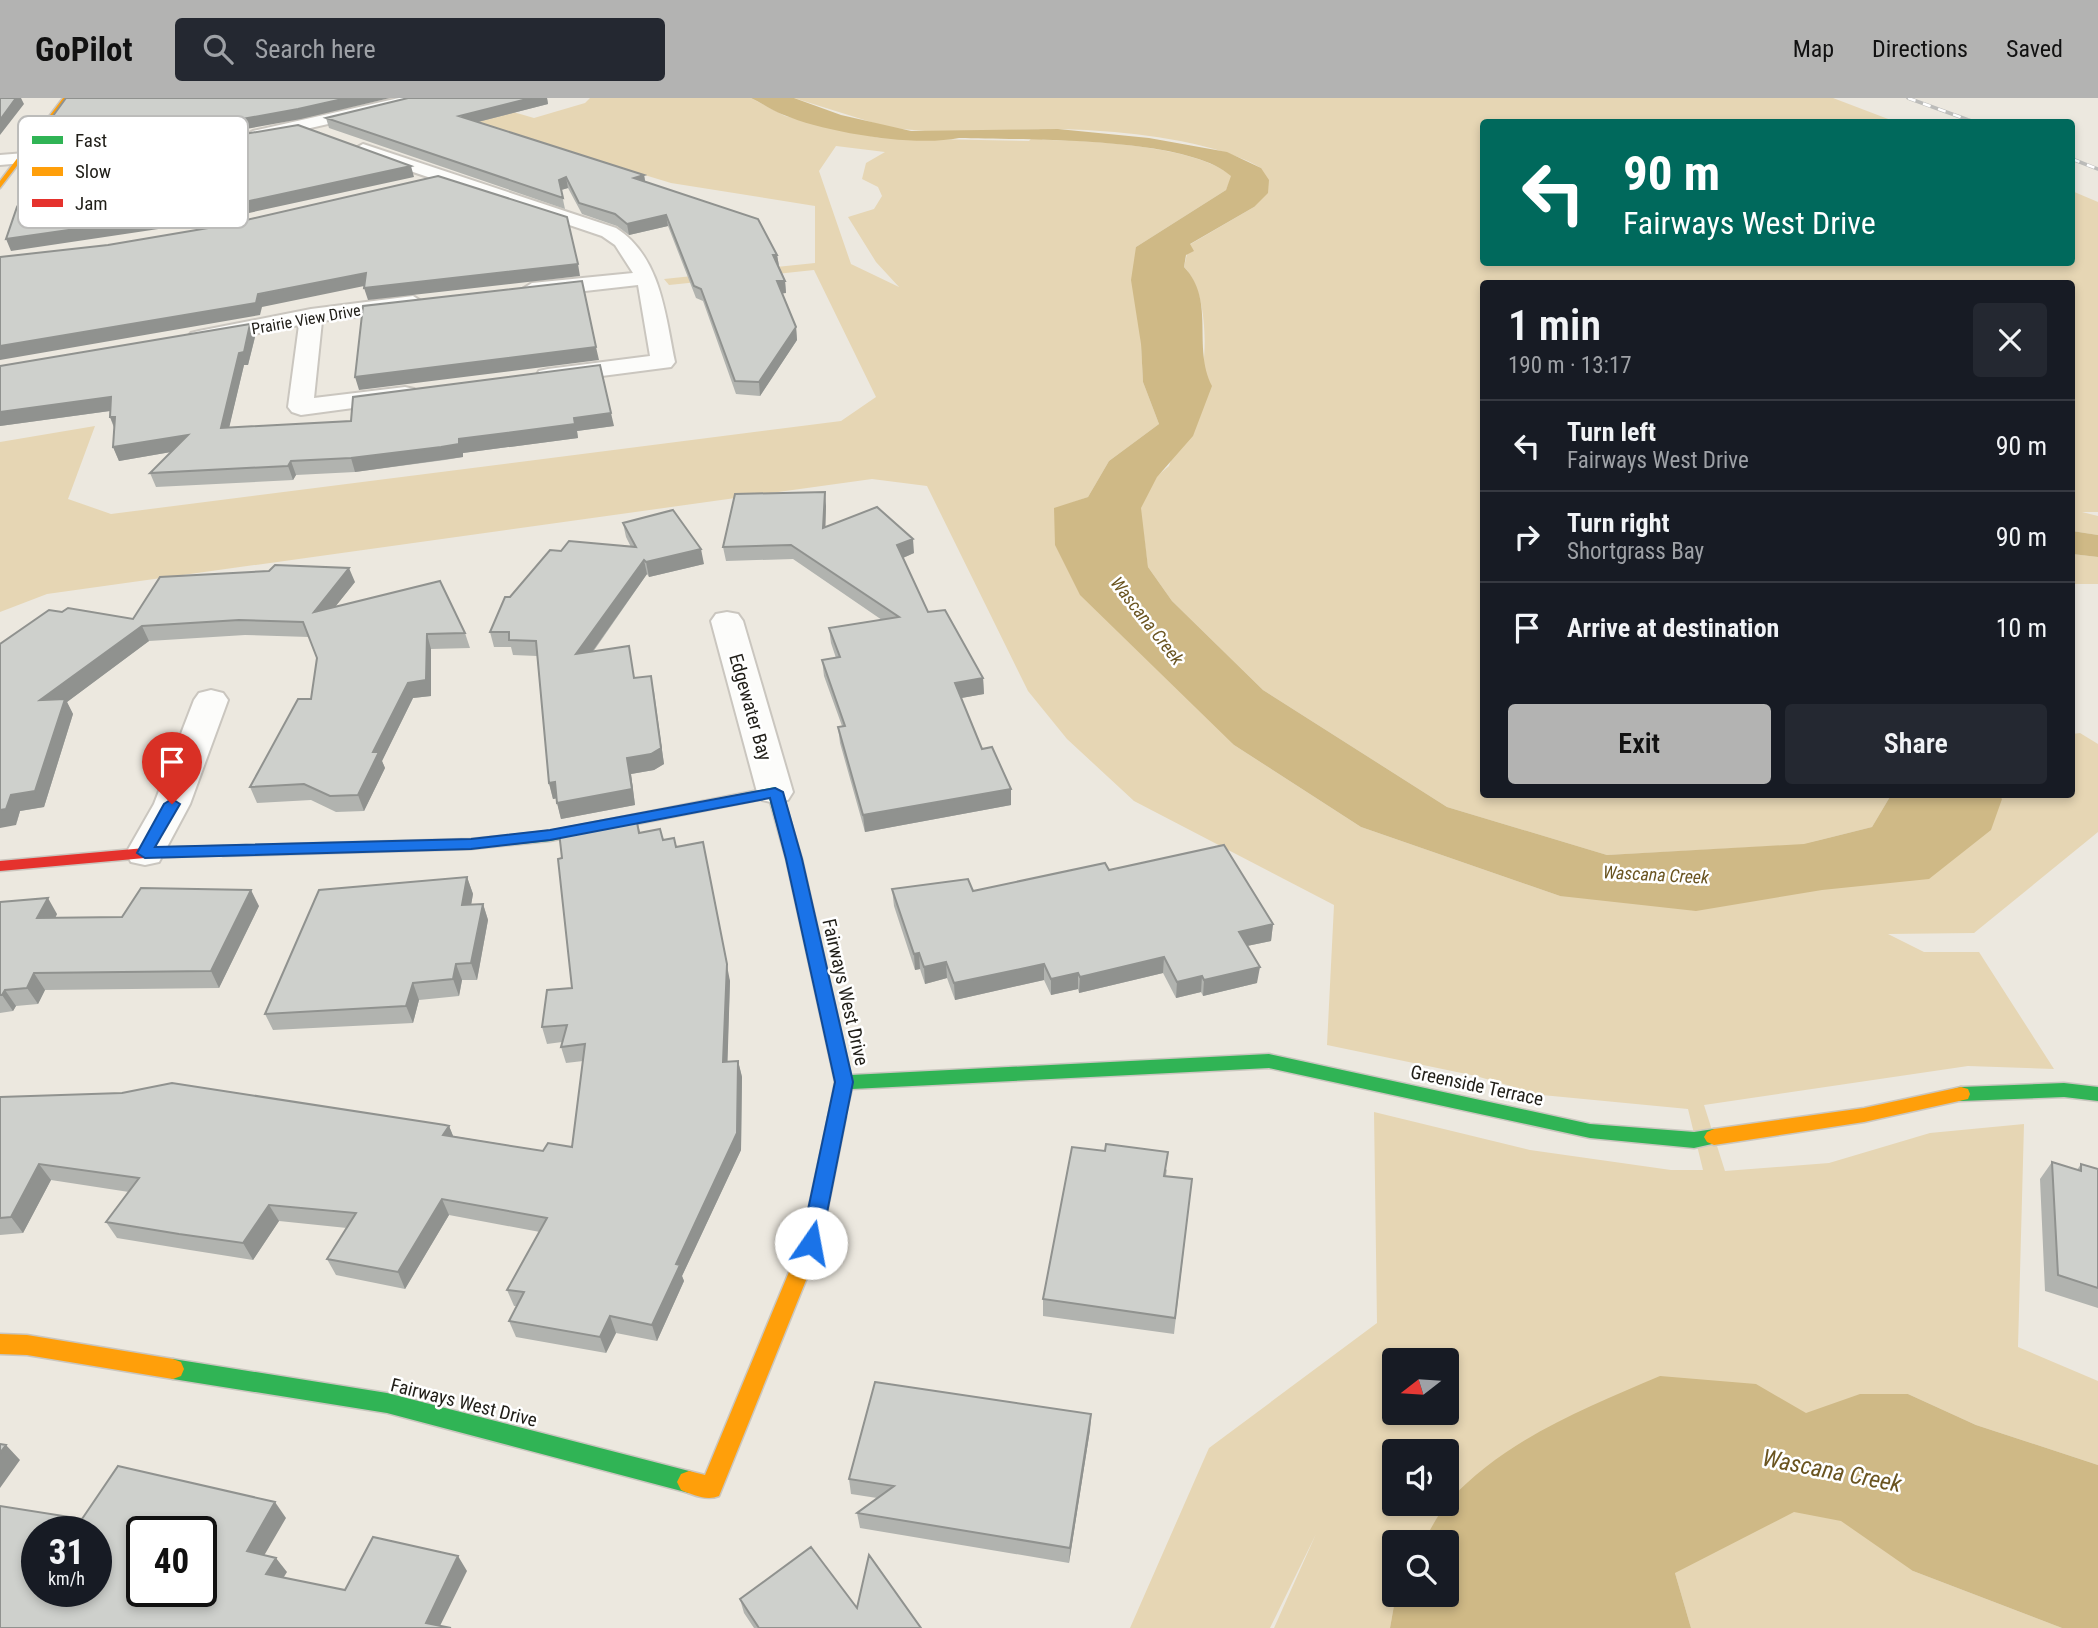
<!DOCTYPE html>
<html lang="en">
<head>
<meta charset="utf-8">
<style>
	:root { --surface:#171b24; --page:#242831; --text:#f1f3f6; --muted:#9ea1a6; --line:#363941; --accent:#b3b3b2 }
	body { margin:0; font-family:"Roboto Condensed",sans-serif; background:var(--page); color:var(--text); height:100vh; display:flex; flex-direction:column; font-size:26px; white-space:nowrap }
	* { box-sizing:border-box; margin:0 }
	p { font-size:23px; color:var(--muted) }
	.icon { flex:none; width:38px; height:38px; fill:none; stroke:currentColor; stroke-width:2; stroke-linecap:round; stroke-linejoin:round }
	.map { position:relative; flex:1; overflow:hidden }
	.side { position:absolute; left:1480px; top:182px; width:595px; height:518px; display:flex; flex-direction:column; background:var(--surface); border-radius:7px; box-shadow:0 4px 10px #0003 }
	.side>* { flex:none }
	.guide { position:absolute; left:1480px; top:21px; width:595px; height:147px; border-radius:7px; box-shadow:0 4px 10px #0003; background:#00695c; color:#fff; overflow:hidden }
	.needle { width:46px; rotate:253deg }
	.fabs { position:absolute; left:1382px; top:1250px; display:grid; gap:14px }
	.fabs a { display:grid; place-items:center; width:77px; height:77px; border-radius:7px; background:var(--surface); box-shadow:0 4px 10px #0003; font-size:35px }
	.speed { position:absolute; left:21px; top:1418px; display:flex; gap:14px; font-size:35px; font-weight:700; text-align:center }
	.speed>* { display:grid; place-content:center; width:91px; height:91px; border-radius:50%; background:var(--surface); box-shadow:0 4px 10px #0003; line-height:1 }
	.speed small { font-size:18px; font-weight:400 }
	.speed .limit { border:4px solid #111; border-radius:10px; background:#fff; color:#111 }
	.pin { position:absolute; display:grid; place-items:center; width:60px; height:60px; color:#fff; margin:-72px -30px; border-radius:50% 50% 50% 0; rotate:-45deg; box-shadow:0 0 7px #0007 }
	.pin .icon { rotate:45deg }
	.me { position:absolute; width:77px; margin:-38px; rotate:12deg; stroke-linejoin:round; filter:drop-shadow(0 0 5px #0008) }
	.turn { display:flex; align-items:center; gap:24px; height:147px; padding:0 28px; font-size:32px }
	.turn .icon { width:91px; height:91px; stroke-width:2.5 }
	.turn b { display:block; font-size:49px; line-height:60px }
	.round { display:grid; place-items:center; flex:none; width:74px; height:74px; border-radius:7px; background:var(--page) }
	.head { display:flex; align-items:center; justify-content:space-between; height:119px; padding:0 28px }
	h1 { font-size:42px; font-weight:600; line-height:52px }
	.primary-button { display:flex; gap:14px; margin-top:auto; padding:14px 28px }
	.primary-button a { flex:1; height:80px; border-radius:7px; background:var(--accent); color:#111; font-size:28px; font-weight:600; line-height:80px; text-align:center }
	.primary-button a+a { background:var(--page); color:var(--text) }
	ul { padding:0; list-style:none }
	li { display:flex; align-items:center; gap:21px; height:91px; padding:0 28px; border-top:2px solid var(--line) }
	li div { flex:1 }
	li b { display:block; font-size:26px }
	li em { font-style:normal }
	header { display:flex; align-items:center; gap:42px; box-sizing:border-box; height:98px; padding:0 35px; background:var(--accent); color:#111 }
	header strong { font-size:33px }
	nav { display:flex; gap:38px; margin-inline-start:auto; font-size:24px }
	.search { width:490px; height:63px; background:var(--page); display:flex; align-items:center; gap:18px; box-sizing:border-box; padding:0 24px; border-radius:7px; color:var(--muted); font-size:26px }
	.map>svg:first-child { display:block }
	.green { fill:#e6d6b4; fill-rule:evenodd }
	.water { fill:#cfb986 }
	.lines { fill:none; stroke-linecap:round; stroke-linejoin:round }
	.street-casing { stroke:#cac6bf; stroke-width:4 }
	.fast-casing { stroke:#cac6bf; stroke-width:3 }
	.slow-casing { stroke:#cac6bf; stroke-width:3 }
	.jam-casing { stroke:#cac6bf; stroke-width:3 }
	.street { fill:#fcfcfa; fill-rule:evenodd }
	.fast { fill:#30b455; fill-rule:evenodd }
	.slow { fill:#ff9f0a; fill-rule:evenodd }
	.jam { fill:#e5322d; fill-rule:evenodd }
	.rail-casing { stroke:#bcbcba; stroke-width:3.5 }
	.rail { stroke:#fff; stroke-width:2.5; stroke-dasharray:8; stroke-linecap:butt }
	.wall { fill:#b1b3af }
	.shaded-wall { fill:#90928f }
	.building { fill:#ced0cc; stroke:#90928f; stroke-width:2; fill-rule:evenodd }
	.route { fill:#1a73e8; stroke:#114b97; stroke-width:2 }
	.labels { text-anchor:middle; stroke-width:5; stroke-linejoin:round; paint-order:stroke }
	.far-street-label { font-size:16px; fill:#201e18; stroke:#fff }
	.far-water-label { font-size:18px; font-style:italic; fill:#6a5420; stroke:#fff }
	.street-label { font-size:19px; fill:#201e18; stroke:#fff }
	.near-water-label { font-size:24px; font-style:italic; fill:#6a5420; stroke:#fff }
	.key { fill:#fff; stroke:#bcbcba; stroke-width:2 }
	.key-label { font-size:19px; fill:#201e18 }
</style>
</head>
<body>
<header>
<strong>GoPilot</strong>
<div class="search"><svg class="icon" aria-label="search" viewBox="0 0 24 24"><circle cx="10" cy="10" r="6"/><path d="M15 15l6 6"/></svg>Search here</div>
<nav><a>Map</a><a>Directions</a><a>Saved</a></nav>
</header>
<div class="map">
<svg width="2098" height="1530" viewBox="0 0 2098 1530">
	<rect width="100%" height="100%" fill="#ece8df"/>
	<path class="green" d="M465 0 534 20 585 5 590 0H751L785 18 879 40 1029 43 1040 31 937 34 890 30 794 0H1833L1896 24H1484V164H2072V93L2098 104V414H2082L2098 418V437L2072 433V186H1484V696L1891 697 1872 729 1804 746 2002 701 2000 697 2072 696V636L2080 635 2098 646V734L1974 835 1888 836 1924 854H1979L2054 971 1968 968 1704 1007 1725 1073 1829 1065 1930 1035 2024 1026 2018 1249 2098 1283V1367L1976 1327 1908 1296 1913 1473 2062 1530H1691L1675 1475 1447 1405V1353H1395V1405H1447L1423 1444H1395L1396 1496 1390 1530H1274L1316 1436 1270 1530H1130L1209 1350 1377 1225 1374 1014 1530 1052 1671 1072H1703L1688 1011 1542 997 1476 978 1327 947 1334 807 1134 703 1067 641 1028 593 927 388 872 381 47 496 0 514V344L95 328 68 401 111 416 841 323 876 299 814 172 669 187 664 181 815 165V108L671 85 414 7ZM1050 31C1108 31 1211 40 1261 70L1254 109 1189 147 1184 169C1205 190 1207 240 1203 269 1199 297 1179 340 1169 368L1156 379 1140 410 1148 469 1172 503 1263 592 1447 709 1607 757 1775 748 1560 798 1361 729 1234 647 1054 411 1088 399 1109 363 1159 326 1143 284 1136 149 1226 92 1232 78C1197 48 1088 42 1042 42ZM836 48 885 54 866 65 862 81 878 89 882 98 874 111 848 119 876 164 899 189 851 166 819 73ZM1395 1262H1447V1314H1395Z
		M2072 456 2098 459V486H2072Z"/>
	<path class="water" d="M751 0H794L841 17 911 33 1058 31 1149 40 1227 54 1261 70 1269 82 1268 95 1254 109 1190 146 1194 153 1186 157 1184 169C1216 202 1192 249 1212 288L1193 338 1157 379 1141 410 1148 469 1172 503 1263 592 1447 709 1607 757 1804 746 1872 729 1891 697H2000L2002 701 1991 732 1929 781 1822 792 1696 813 1560 798 1361 729 1234 647 1080 497 1055 447 1054 410 1088 399 1109 363 1159 326 1143 284 1141 246 1131 182 1136 149 1226 92 1231 78C1187 38 1022 42 959 40 915 49 827 35 784 17 773 13 762 5 751 0Z
		M2072 433 2098 437V459L2072 456Z
		M1660 1278 1756 1286 1806 1315 1860 1296H1908L1976 1327 2098 1367V1530H2062L1913 1473 1841 1423 1794 1414 1675 1475 1691 1530H1390L1396 1496H1447V1444H1423C1431 1431 1439 1414 1449 1403 1506 1341 1585 1310 1660 1278Z"/>
	<g class="lines">
		<g class="street-casing">
			<path id="street" d="M399 0H429L421 5 253 43 244 38 253 33Z
				M363 46 616 130C661 159 665 216 675 264L671 269 548 285 539 283 536 278 539 273 548 271 650 258 638 187 532 199 521 192 532 185 633 175 615 147 602 138 357 55 354 51Z
				M99 49 105 50 108 54 105 58 0 67V57Z
				M413 198 424 205 421 210 322 223 314 300 405 289 414 291 417 296 414 301 405 303 301 317 292 314 288 309 299 227 199 247 191 245 187 240 191 235 199 233 311 211Z
				M727 514 738 516 743 523 793 694 788 702 775 705 762 702 757 694 711 523 716 516Z
				M211 592 223 595 228 602 190 706 159 764 145 767 131 764 126 755 154 706 194 602 199 595Z"/>
		</g>
		<g class="fast-casing">
			<path id="fast" d="M775 689 782 694 802 761 851 977 1269 956 1590 1026 1694 1034 1714 1031 1721 1034 1724 1039 1721 1044 1694 1050 1590 1040 1269 970 852 991 844 1024 837 1026 830 1024 828 1019 835 984 786 761 769 700 550 743 471 751 223 758 215 753 223 748 471 741 550 733Z
				M2064 985 2098 989V1003L2064 999 1961 1003 1954 1001 1952 996 1954 991 1961 989Z
				M173 1261 387 1295 689 1373 697 1376 701 1384 697 1392 689 1395 387 1315 173 1281 165 1278 162 1271 165 1264Z"/>
		</g>
		<g class="slow-casing">
			<path id="slow" d="M63 0H69L0 90V83Z
				M1961 989 1968 991 1970 996 1968 1001 1864 1024 1714 1047 1707 1044 1704 1039 1707 1034 1714 1031 1864 1010Z
				M837 1012 844 1014 846 1019 821 1145 719 1398C707 1403 693 1397 681 1392L677 1384 681 1376 689 1373 705 1377 801 1145 828 1019 830 1014Z
				M0 1236 27 1237 173 1261 181 1264 184 1271 181 1278 173 1281 27 1257 0 1256Z"/>
		</g>
		<g class="jam-casing">
			<path id="jam" d="M223 748 231 753 229 757 145 760 0 773V763L145 750Z"/>
		</g>
		<use href="#street" class="street"/>
		<use href="#fast" class="fast"/>
		<use href="#slow" class="slow"/>
		<use href="#jam" class="jam"/>
		<g class="rail-casing">
			<path id="rail" d="M1908 0 1974 24
				M2072 61 2098 71"/>
		</g>
		<use href="#rail" class="rail"/>
	</g>
	<path class="wall" d="M408 0H547L548 6 478 24 644 77 645 84 777 157 779 168 785 183 786 195H782L796 229 797 242 760 298 736 296 703 203 696 200 668 128 629 137 617 128 582 116 568 90 561 92 565 111 329 30 326 20Z
		M255 239 248 267H244L229 329 614 328 577 333 578 340 463 355V359L445 362 355 374 296 377 293 382 156 389 150 375 171 354 119 363 113 349 114 330 110 319V313L0 328V268Z
		M826 408 825 429 914 455 903 460 928 514 983 580 984 596 961 600 982 651 1011 691V707L865 734 840 645 838 629 842 628 824 578 822 562 836 560 831 545 829 530 882 522 793 461 726 463 723 449Z
		M623 425 704 466 649 479 647 476 593 554 654 593 664 666 654 672 631 676 635 707 561 721 556 700 553 701 549 685 537 558 513 557 511 549H494L490 534 510 499 561 453 631 449 626 439Z
		M355 484 335 509 465 535 470 550 431 551V598L413 600 382 663 385 670 364 713 336 714 311 702 257 705 250 689 311 601 317 560 309 539 245 537 149 543 67 604 73 616 44 709 20 713 16 727 62 514 133 521Z
		M636 719 640 734 663 742 676 749 730 883 727 964 738 963 742 979 741 1052 682 1178 684 1183 657 1243 616 1235 606 1255 516 1239 509 1223 517 1208H514L507 1192 540 1134 449 1117 405 1191 336 1177 327 1161 347 1130 279 1123 253 1162 190 1152 117 1140 106 1124 129 1094 51 1082 23 1135 0 1137V999L449 1028 453 1038 543 1053 572 1049 583 963 566 965 561 949 562 944 547 946 542 929 572 890 562 760Z
		M1109 772 1273 826 1271 843 1247 848 1257 885 1203 898 1201 894 1176 900 1163 875 1079 895 1078 891 1051 897 1044 882 955 902 947 880 925 886 920 871 915 872 894 808 892 791 973 793Z
		M467 779 473 796 471 807 483 806 488 822 477 882H462L459 898 419 902 413 925 273 932 265 916Z
		M0 804 57 816 55 820 122 819 259 808 219 890 45 892 38 906 16 908 13 913 0 915Z
		M2052 1064 2077 1072 2081 1066 2098 1071V1210L2045 1193 2040 1081Z
		M1167 1071 1166 1078 1192 1081 1174 1236 1043 1218V1201Z
		M1091 1316 1090 1332 1069 1465 860 1430 857 1415 877 1400 851 1396 849 1381Z
		M740 1501 857 1510 921 1530H754L744 1515Z"/>
	<path class="shaded-wall" d="M16 0H21L24 6 0 37V22Z
		M347 0H390L301 21 224 35 64 49 61 42 46 43 42 33Z
		M531 0H547L548 6 462 28 459 18Z
		M411 68 414 79 212 123 11 153 6 141Z
		M644 77 646 88 634 80Z
		M566 79 568 90 561 92 559 82Z
		M666 117 668 128 629 137 627 126Z
		M773 157H777L779 168Z
		M578 166 580 178 368 202 364 190Z
		M366 175 369 187 262 209 260 217 0 262V248Z
		M777 183H785L786 195 779 196Z
		M250 226 255 239 248 267H244L226 343 221 330 239 255Z
		M796 229 797 242 760 298 759 284Z
		M596 249 599 262 359 292 355 279Z
		M111 299 117 312 0 328V314Z
		M611 315 614 328 577 333 578 340 463 355V359L355 374 351 360 459 341 574 320Z
		M110 319H115L116 333Z
		M188 337 194 350 119 363 113 349Z
		M291 363 296 377 293 382 288 368Z
		M825 394 826 408 825 445 823 430Z
		M913 441 914 455 898 462 897 447Z
		M701 451 704 466 649 479 646 464Z
		M644 462 647 476 580 571 576 556Z
		M349 470 355 484 319 529 314 514Z
		M142 528 149 543 67 604 73 616 44 709 20 713 16 727 0 730V712L40 602Z
		M427 536 431 551V598L413 600 382 663 385 670 364 713 358 697 373 654Z
		M651 578 664 666 654 672 631 676 635 707 561 721 557 705Z
		M983 580 984 596 956 601 955 585Z
		M555 684 559 700 553 701 549 685Z
		M1011 691V707L865 734 863 717Z
		M706 760 730 883 727 981 723 964Z
		M467 779 473 796 468 824 462 807Z
		M251 792 259 808 219 890 211 873Z
		M48 800 57 816 47 837 37 820Z
		M483 806 488 822 477 882 471 865Z
		M1273 826 1271 843 1237 850 1239 834Z
		M919 855 920 871 915 872 914 856Z
		M1164 859 1163 875 1079 895 1080 879Z
		M946 864 947 880 925 886 924 869Z
		M456 866 462 882 459 898 453 881Z
		M1044 866V882L955 902 954 885Z
		M1260 869 1257 885 1203 898 1204 882Z
		M34 875 45 892 38 906 27 890Z
		M1078 875V891L1051 897V881Z
		M1202 878 1201 894 1176 900 1177 884Z
		M413 885 419 902 413 925 406 908Z
		M5 892 16 908 13 913 2 897Z
		M738 963 742 979 741 1052 682 1178 684 1183 657 1243 652 1227 676 1166Z
		M449 1028 456 1045 443 1037Z
		M39 1066 51 1082 23 1135 11 1119Z
		M442 1101 449 1117 405 1191 398 1174Z
		M269 1107 279 1123 253 1162 243 1145Z
		M610 1218 616 1235 606 1255 600 1239Z
		M1091 1316 1090 1332 1069 1465 1070 1450Z
		M6 1347 20 1362 0 1390V1355Z
		M275 1404 286 1420 258 1468 247 1453Z
		M458 1458 467 1473 439 1530 426 1525Z
		M276 1460 287 1474 277 1490 266 1476Z"/>
	<path class="building" d="M0 0H16L0 22Z
		M66 0H347L298 11 220 25 60 39 65 31 42 33Z
		M408 0H531L459 18 644 77 634 80 758 121 777 157H773L785 183H777L796 229 759 284 735 283 701 191 694 188 666 117 627 126 615 116 579 105 566 79 559 82 563 100 326 20Z
		M298 27 411 68 208 112 6 141 17 109 50 54 221 40Z
		M438 78 567 119 578 166 364 190 366 175 258 196 256 205 0 248V159L108 147 220 128Z
		M582 183 596 249 355 279 363 208Z
		M250 226 244 254 239 255 221 330 351 323 353 299 600 267 611 315 574 320 575 326 459 341V346L441 349 351 360 291 363 288 368 150 375 188 337 113 349 115 319H110L111 299 0 314V268Z
		M825 394 823 430 877 409 913 441 897 447 928 514 945 512 983 580 955 585 982 651 992 649 1011 691 863 717 838 629 845 628 822 562 840 559 829 530 899 519 791 447 723 449 735 396Z
		M673 412 701 451 646 464 644 462 576 556 629 548 634 580 651 578 661 650 651 656 627 660 632 691 557 705 555 684 549 685 536 543 509 542V534H490L505 499H510L550 452 561 453 569 443 636 449 623 425Z
		M275 467 349 470 314 514 440 483 465 535 427 536 426 582 408 585 373 654H379L358 697 330 698 304 686 250 689 298 601H311L317 560 303 524 239 522 142 528 40 602 65 601 35 693 11 697 6 711 0 712V546L49 512 62 514 68 510 133 521 160 479 269 473Z
		M636 719 639 735 660 731 663 742 674 740 676 749 703 744 727 866 723 964 738 963 737 1035 676 1166 680 1167 652 1227 610 1218 600 1239 509 1223 524 1194 507 1192 547 1120 442 1101 398 1174 327 1161 356 1115 269 1107 243 1145 179 1136 106 1124 139 1080 39 1066 11 1119 0 1120V999L122 995 172 985 445 1027 449 1028 443 1037 543 1053 548 1045 572 1049 585 946 561 949 567 927 542 929 547 892 572 890 558 761 562 760 559 734Z
		M1224 747 1273 826 1239 834 1260 869 1204 882 1202 878 1177 884 1164 859 1080 879 1078 875 1051 881 1044 866 954 885 946 864 924 869 919 855 914 856 892 791 968 781 973 793 1105 765 1109 772Z
		M467 779 462 807 483 806 471 865 456 866 453 881 413 885 406 908 265 916 319 792Z
		M141 790 251 792 211 873 34 875 27 890 5 892 2 897H0V804L48 800 37 820 122 819Z
		M1106 1046 1168 1054 1164 1078 1192 1081 1175 1220 1043 1201 1072 1049 1105 1053Z
		M2052 1064 2081 1073V1066L2098 1071V1190L2058 1177Z
		M875 1284 1091 1316 1070 1450 857 1415 894 1388 849 1381Z
		M0 1346 6 1347 0 1355Z
		M118 1368 275 1404 247 1453 276 1460 266 1476 345 1492 373 1439 458 1458 426 1525 451 1530H0V1408L82 1421ZM37 1433H96V1493H37ZM142 1433H201V1493H142Z
		M811 1449 857 1510 869 1457 921 1530H759L740 1501Z"/>
	<path class="route" d="M775 690 783 694 802 761 853 984 821 1145 818 1151 811 1154 804 1151 801 1145 835 984 786 761 770 700 550 742 471 751 145 760 137 755 164 706 172 701 180 706 155 749 471 741 550 732Z"/>
	<g class="labels">
		<g class="far-street-label">
			<text transform="translate(306 221) rotate(-10)" y="6">Prairie View Drive</text>
		</g>
		<g class="far-water-label">
			<text transform="translate(1147 523) rotate(52)" y="6">Wascana Creek</text>
			<text transform="translate(1656 777) rotate(3)" y="6">Wascana Creek</text>
		</g>
		<g class="street-label">
			<text transform="translate(751 609) rotate(74)" y="7">Edgewater Bay</text>
			<text transform="translate(846 894) rotate(77)" y="7">Fairways West Drive</text>
			<text transform="translate(1477 987) rotate(12)" y="7">Greenside Terrace</text>
			<text transform="translate(464 1304) rotate(14)" y="7">Fairways West Drive</text>
		</g>
		<g class="near-water-label">
			<text transform="translate(1832 1373) rotate(11)" y="8">Wascana Creek</text>
		</g>
	</g>
	<rect x="18" y="18" width="230" height="112" rx="10" class="key"/>
	<rect x="32" y="38" width="31" height="8" fill="#30b455"/>
	<rect x="32" y="69" width="31" height="9" fill="#ff9f0a"/>
	<rect x="32" y="101" width="31" height="8" fill="#e5322d"/>
	<g class="key-label">
		<text x="75" y="49">Fast</text>
		<text x="75" y="80">Slow</text>
		<text x="75" y="112">Jam</text>
	</g>
</svg>
<div class="fabs">
<a><svg class="needle" viewBox="-14 -14 28 28"><path d="M0-13l5 13h-10z" fill="#e53935"/><path d="M0 13l5-13h-10z" fill="#9ea1a6"/></svg></a>
<a><svg class="icon" aria-label="sound" viewBox="0 0 24 24"><path d="M4 9h4l5-4v14l-5-4H4zM17 9q2 3 0 6"/></svg></a>
<a><svg class="icon" aria-label="search" viewBox="0 0 24 24"><circle cx="10" cy="10" r="6"/><path d="M15 15l6 6"/></svg></a>
</div>
<div class="speed"><div>31<small>km/h</small></div><div class="limit">40</div></div>
<div class="pin" style="left:172px;top:706px;background:#d93025"><svg class="icon" aria-label="arrive" viewBox="0 0 24 24"><path d="M6 21V4h12l-3 4 3 4H6"/></svg></div>
<svg class="me" style="left:811px;top:1145px" viewBox="-20 -20 40 40"><circle r="19" fill="#fff"/><path d="M0-13L10 11 0 6-10 11z" fill="#1a73e8"/></svg>
<div class="guide">
<div class="turn"><svg class="icon" aria-label="left" viewBox="0 0 24 24"><path d="M17 20v-9H6M10 6l-5 5 5 5"/></svg><div><b>90 m</b>Fairways West Drive</div></div>
</div>
<section class="side">
<div class="head"><div><h1>1 min</h1><p>190 m · 13:17</p></div><a class="round"><svg class="icon" aria-label="close" viewBox="0 0 24 24"><path d="M6 6l12 12M18 6L6 18"/></svg></a></div>
<ul>
<li><svg class="icon" aria-label="left" viewBox="0 0 24 24"><path d="M17 20v-9H6M10 6l-5 5 5 5"/></svg><div><b>Turn left</b><p>Fairways West Drive</p></div><em>90 m</em></li>
<li><svg class="icon" aria-label="right" viewBox="0 0 24 24"><path d="M7 20v-9h11M14 6l5 5-5 5"/></svg><div><b>Turn right</b><p>Shortgrass Bay</p></div><em>90 m</em></li>
<li><svg class="icon" aria-label="arrive" viewBox="0 0 24 24"><path d="M6 21V4h12l-3 4 3 4H6"/></svg><div><b>Arrive at destination</b></div><em>10 m</em></li>
</ul>
<div class="primary-button"><a>Exit</a><a>Share</a></div>
</section>
</div>
</body>
</html>
